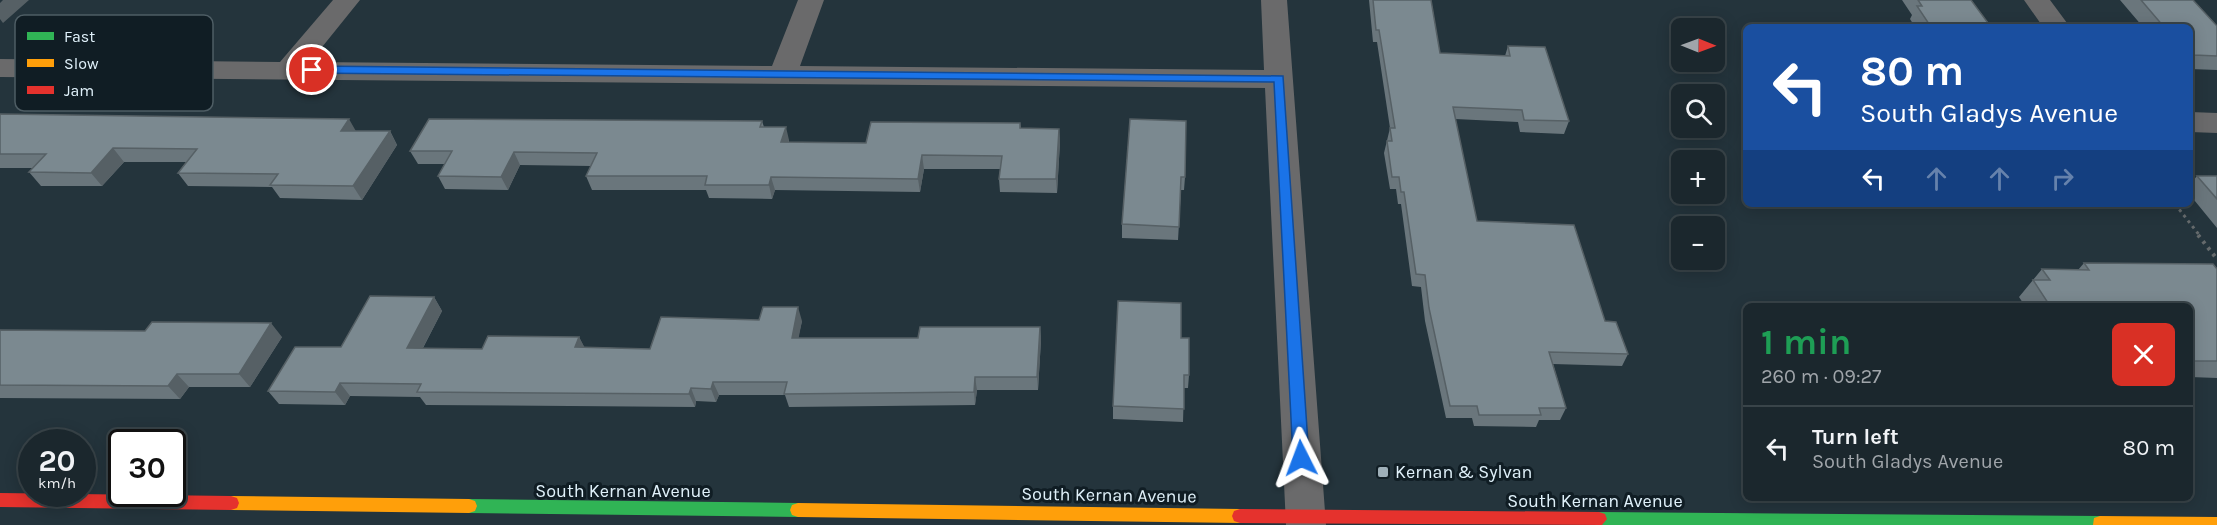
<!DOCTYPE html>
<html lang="en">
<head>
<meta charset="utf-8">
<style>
	:root { --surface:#1b272d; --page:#283339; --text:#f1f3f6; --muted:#a0a5aa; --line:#394449 }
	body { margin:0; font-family:Karla,sans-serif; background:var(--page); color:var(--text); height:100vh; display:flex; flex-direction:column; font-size:22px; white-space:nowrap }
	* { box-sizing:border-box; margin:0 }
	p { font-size:20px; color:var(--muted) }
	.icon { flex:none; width:33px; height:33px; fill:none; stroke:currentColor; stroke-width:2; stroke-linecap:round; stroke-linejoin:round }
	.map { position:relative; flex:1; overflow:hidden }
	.details { position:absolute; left:1743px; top:303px; width:450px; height:198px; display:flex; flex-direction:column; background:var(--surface); border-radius:9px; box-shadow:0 3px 15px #0003,0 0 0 2px var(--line) }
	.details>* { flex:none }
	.top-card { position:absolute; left:1743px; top:24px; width:450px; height:183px; border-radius:9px; box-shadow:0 3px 15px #0003,0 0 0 2px var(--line); background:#1a4fa0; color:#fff; overflow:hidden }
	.needle { width:39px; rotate:91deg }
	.fabs { position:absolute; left:1671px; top:18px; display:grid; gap:12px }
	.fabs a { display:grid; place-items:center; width:54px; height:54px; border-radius:9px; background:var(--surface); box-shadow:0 3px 15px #0003,0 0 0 2px var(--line); font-size:30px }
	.speed { position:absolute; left:18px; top:429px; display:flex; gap:12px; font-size:30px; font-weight:700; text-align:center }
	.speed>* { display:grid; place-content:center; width:78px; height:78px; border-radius:50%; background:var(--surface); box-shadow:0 3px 15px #0003,0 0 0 2px var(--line); line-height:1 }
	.speed small { font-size:15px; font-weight:400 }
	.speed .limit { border:3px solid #111; border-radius:9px; background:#fff; color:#111 }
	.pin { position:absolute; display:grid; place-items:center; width:51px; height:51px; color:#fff; margin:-26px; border:3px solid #fff; border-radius:50%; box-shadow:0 2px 6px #0007 }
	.me { position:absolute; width:66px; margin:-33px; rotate:357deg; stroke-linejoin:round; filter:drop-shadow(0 0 4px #0008) }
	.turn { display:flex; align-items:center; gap:21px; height:126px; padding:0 18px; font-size:27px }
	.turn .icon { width:78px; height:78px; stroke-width:2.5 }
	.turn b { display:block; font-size:42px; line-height:51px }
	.lanes { display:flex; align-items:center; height:57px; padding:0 18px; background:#0003; justify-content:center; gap:30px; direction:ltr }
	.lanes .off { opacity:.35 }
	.round { display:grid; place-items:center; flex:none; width:63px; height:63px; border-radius:9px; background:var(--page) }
	.summary { display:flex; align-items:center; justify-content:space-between; height:102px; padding:0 18px }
	h1 { font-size:36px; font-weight:700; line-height:45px; color:#1e9e55 }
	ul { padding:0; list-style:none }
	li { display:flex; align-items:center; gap:18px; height:84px; padding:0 18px; border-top:2px solid var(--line) }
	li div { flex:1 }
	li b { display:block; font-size:22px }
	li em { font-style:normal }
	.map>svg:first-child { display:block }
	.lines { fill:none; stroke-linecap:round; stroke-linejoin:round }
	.path-far1 { stroke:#656a6c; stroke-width:3; stroke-dasharray:3 4; stroke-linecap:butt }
	.path { stroke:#656a6c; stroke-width:4; stroke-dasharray:3 5; stroke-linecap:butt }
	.street { fill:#6a6a6b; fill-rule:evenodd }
	.fast { fill:#30b455; fill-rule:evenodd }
	.slow { fill:#ff9f0a; fill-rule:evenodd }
	.jam { fill:#e5322d; fill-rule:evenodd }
	.wall { fill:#6a767c }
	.shaded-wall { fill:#566065 }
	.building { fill:#7b8990; stroke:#566065; stroke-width:1.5 }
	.route { fill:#1a73e8; stroke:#114b97; stroke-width:1.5 }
	.poi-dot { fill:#9eafb8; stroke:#101d24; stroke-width:2 }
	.labels { text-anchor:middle; stroke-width:6; stroke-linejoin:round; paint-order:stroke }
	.poi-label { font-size:18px; fill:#e0f1fa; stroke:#101d24; text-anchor:start }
	.street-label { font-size:18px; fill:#e0f1fa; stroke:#101d24 }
	.key { fill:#101d24; stroke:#4e5d64; stroke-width:1.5 }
	.key-label { font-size:16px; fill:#e0f1fa }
</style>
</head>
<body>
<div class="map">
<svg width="2217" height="525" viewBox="0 0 2217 525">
	<rect width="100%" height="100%" fill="#24343c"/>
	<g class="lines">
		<path class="path-far1" d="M2175 204 2200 236"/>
		<path class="path" d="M2198 235 2217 259"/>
		<path class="street" d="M333 0H360L310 62 772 66 798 0H824L800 66 1264 70 1261 0H1287L1326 525H1286L1265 88 0 77V59L280 62Z
			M2024 0H2050L2070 27H2043Z
			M2190 112 2217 113V133L2190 132Z"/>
		<path class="fast" d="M469 499 798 503 804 505 806 510 804 515 798 517 469 513 463 511 461 506 463 501Z
			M1599 512 2100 516 2106 518 2108 523 2107 525H1596L1591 519 1593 514Z"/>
		<path class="slow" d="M231 496 469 499 475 501 477 506 475 511 469 513 231 510 225 508 223 503 225 498Z
			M798 503 1240 509 1246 511 1248 516 1246 521 1240 523 798 517 792 515 790 510 792 505Z
			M2100 516 2217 517V525H2093L2094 518Z"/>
		<path class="jam" d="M0 493 231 496 237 498 239 503 237 508 231 510 0 507Z
			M1240 509 1599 512 1605 514 1607 519 1602 525 1240 523 1234 521 1232 516 1234 511Z"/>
	</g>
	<path class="wall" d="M1369 0H1431L1440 53 1505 56 1508 46 1569 121 1564 134 1520 132 1518 122 1455 119 1477 221 1605 321 1628 354 1622 366 1553 364 1566 408 1560 420H1539L1536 427 1474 426 1472 418H1446L1425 321 1421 287 1412 286 1401 204H1398L1396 189H1390L1384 153 1390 128 1377 42H1373Z
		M1902 0H1971L1991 27H1915L1910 19 1912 15Z
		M2120 0H2193L2217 26V70L2190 69V27H2143Z
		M0 114 356 131H390L397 145 362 200 280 198 272 187 188 186 178 173 186 162H124L102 186H41L29 172 33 168H0Z
		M1130 119 1185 177 1184 190H1181L1178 240 1122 238V224Z
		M762 121 764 127 789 140V142L866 143 1020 123 1021 128 1059 129 1060 142 1057 193 1000 192 999 179 1000 169H924L920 192 775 190 772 199 709 198 706 190H592L586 176 591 166 520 165 508 190 445 189 438 176 445 164H418L410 151Z
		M2197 176H2217V228L2190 195V184Z
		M2084 263 2217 269V378L2190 377V306H2025L2019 297 2042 269 2078 270Z
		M434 297 442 311 423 348 482 349 579 337 584 347 650 349 802 321 798 338H918L1040 327 1041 340 1038 390H977L975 405 789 407 785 395H719L716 402 696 401 695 407 426 405 420 397 350 396 345 405 279 404 268 391 341 347Z
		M0 330 282 337 250 387H189L180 399 0 398Z
		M1181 338 1189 375 1188 388H1184L1183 422 1113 419V406Z"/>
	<path class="shaded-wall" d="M3 0H29L3 23 0 19V3Z
		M349 119 357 133 341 131Z
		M786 127 789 140 785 156 781 142Z
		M1059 129 1060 142 1057 193 1056 179Z
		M390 131 397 145 362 200 353 186Z
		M113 148 124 162 102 186 91 173Z
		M514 152 520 165 508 190 501 177Z
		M922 155 924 169 920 192 918 179Z
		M771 177 775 190 772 199 769 185Z
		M434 297 442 311 416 361 407 348Z
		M798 307 802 321 796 351 792 338Z
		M271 323 282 337 250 387 239 374Z
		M1040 327 1041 340 1038 390 1037 377Z
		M579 337 586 350 575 347Z
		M177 374 189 387 180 399 168 386Z
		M975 377 977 390 975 405 974 392Z
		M713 382 719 395 716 402 711 389Z
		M340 383 350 396 345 405 335 392Z
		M691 388 696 401 695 407 689 394Z"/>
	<path class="building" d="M1373 0H1431L1440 53 1510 56 1508 46 1545 47 1569 121 1524 120 1522 110 1453 107 1477 221 1574 225 1605 321 1616 322 1628 354 1549 352 1566 408H1539L1541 415H1479L1477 406H1450L1429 308 1425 275 1416 274 1404 192H1401L1399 177H1392L1387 141H1392L1390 128H1395L1379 30H1376Z
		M1918 0H1971L1991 27H1931L1917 6H1922Z
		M2141 0H2193L2217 26V56L2194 55 2190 50V27H2164Z
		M0 114 349 119 341 131H390L353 186 270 185 278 174 178 173 197 149 113 148 91 173 29 172 46 154H0Z
		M429 119 762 121 760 127H786L781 142 866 143 871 122 1020 123V128L1059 129 1056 179H999L1002 156 922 155 918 179 771 177 769 185H705L707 176H586L597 153 514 152 501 177 438 176 452 151H410Z
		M1130 119 1186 121 1185 177H1181L1179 227 1122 224Z
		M2197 176H2217V199Z
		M2084 263 2213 264 2217 269V361H2190V306H2050L2033 280H2050L2042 269 2089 270Z
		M370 296 434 297 407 348 482 349 488 336 579 337 575 347 650 349 661 317 759 320 763 307H798L792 338H918L920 327H1040L1037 377H975L974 392 784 394 787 382H713L711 389 691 388 689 394 417 392 421 384 340 383 335 392 268 391 295 347H341Z
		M1118 301 1181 303V338H1189V375H1184V409L1113 406Z
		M152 322 271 323 239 374H177L168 386 0 385V330L145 331Z"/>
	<path class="route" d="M312 66 1283 76 1309 458 1301 465 1293 458 1274 82 308 73V67Z"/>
	<rect class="poi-dot" x="1377" y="466" width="12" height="12" rx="3"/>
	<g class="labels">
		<g class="poi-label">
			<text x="1395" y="478">Kernan &amp; Sylvan</text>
		</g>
		<g class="street-label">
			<text x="623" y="497">South Kernan Avenue</text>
			<text transform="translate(1109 495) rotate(1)" y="6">South Kernan Avenue</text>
			<text x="1595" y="507">South Kernan Avenue</text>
		</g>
	</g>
	<rect x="15" y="15" width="198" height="96" rx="9" class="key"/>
	<rect x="27" y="32" width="27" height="8" fill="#30b455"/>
	<rect x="27" y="59" width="27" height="8" fill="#ff9f0a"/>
	<rect x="27" y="86" width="27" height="8" fill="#e5322d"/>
	<g class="key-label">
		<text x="64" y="42">Fast</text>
		<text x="64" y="69">Slow</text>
		<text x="64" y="96">Jam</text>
	</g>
</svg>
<div class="fabs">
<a><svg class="needle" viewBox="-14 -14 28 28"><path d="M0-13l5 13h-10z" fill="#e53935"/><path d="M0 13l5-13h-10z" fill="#a0a5aa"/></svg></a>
<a><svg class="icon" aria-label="search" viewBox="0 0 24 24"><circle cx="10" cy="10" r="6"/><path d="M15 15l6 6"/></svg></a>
<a>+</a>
<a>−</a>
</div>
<div class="speed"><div>20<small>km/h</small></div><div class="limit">30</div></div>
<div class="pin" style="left:312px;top:70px;background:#d93025"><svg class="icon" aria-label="arrive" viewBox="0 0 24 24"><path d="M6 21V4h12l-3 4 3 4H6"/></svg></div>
<svg class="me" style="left:1301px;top:458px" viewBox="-20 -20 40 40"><path d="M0-17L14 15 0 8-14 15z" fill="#1a73e8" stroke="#fff" stroke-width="4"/></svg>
<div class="top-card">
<div class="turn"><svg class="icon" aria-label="left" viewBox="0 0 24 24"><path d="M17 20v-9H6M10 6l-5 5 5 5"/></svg><div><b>80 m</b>South Gladys Avenue</div></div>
<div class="lanes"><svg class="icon" aria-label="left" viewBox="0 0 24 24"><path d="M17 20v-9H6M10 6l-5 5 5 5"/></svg><svg class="icon off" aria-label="ahead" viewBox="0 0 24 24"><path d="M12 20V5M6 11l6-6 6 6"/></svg><svg class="icon off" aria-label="ahead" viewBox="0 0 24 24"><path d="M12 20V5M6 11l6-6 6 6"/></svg><svg class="icon off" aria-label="right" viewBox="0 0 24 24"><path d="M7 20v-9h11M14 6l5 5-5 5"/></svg></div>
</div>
<section class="details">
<div class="summary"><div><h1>1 min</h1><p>260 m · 09:27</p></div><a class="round" style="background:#d93025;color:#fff"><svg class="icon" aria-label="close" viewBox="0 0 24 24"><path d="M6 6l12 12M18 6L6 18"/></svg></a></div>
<ul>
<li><svg class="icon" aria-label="left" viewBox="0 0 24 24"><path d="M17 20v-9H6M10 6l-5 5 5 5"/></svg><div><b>Turn left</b><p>South Gladys Avenue</p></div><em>80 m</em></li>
</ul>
</section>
</div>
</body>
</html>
